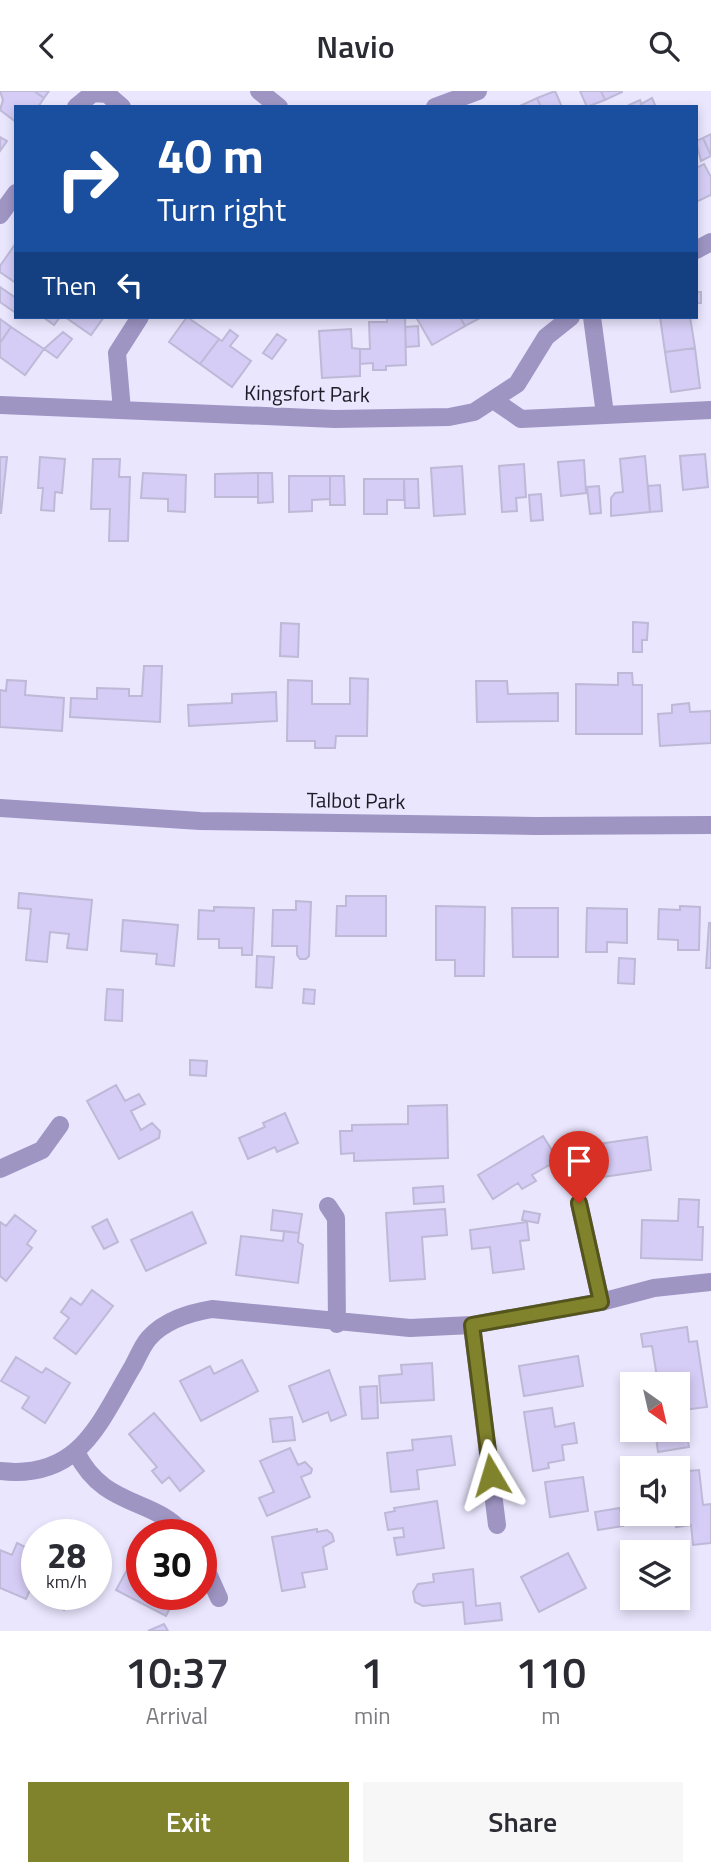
<!DOCTYPE html>
<html lang="en">
<head>
<meta charset="utf-8">
<style>
	:root { --surface:#fff; --page:#f7f7f7; --text:#2b2b33; --muted:#7c7c81; --accent:#81822c }
	body { margin:0; font-family:"Titillium Web",sans-serif; background:var(--page); color:var(--text); height:100vh; display:flex; flex-direction:column; font-size:26px; white-space:nowrap }
	* { box-sizing:border-box; margin:0 }
	p { font-size:23px; color:var(--muted) }
	.icon { flex:none; width:38px; height:38px; fill:none; stroke:currentColor; stroke-width:2; stroke-linecap:round; stroke-linejoin:round }
	.map { position:relative; height:1540px; overflow:hidden }
	.sheet { display:flex; flex-direction:column; background:var(--surface); flex:1 }
	.sheet>* { flex:none }
	.hud { position:absolute; left:14px; top:14px; width:684px; height:214px; border-radius:0px; box-shadow:0 4px 10px #0003; background:#1a4fa0; color:#fff; overflow:hidden }
	.needle { width:46px; rotate:146deg }
	.fabs { position:absolute; left:620px; top:1281px; display:grid; gap:14px }
	.fabs a { display:grid; place-items:center; width:70px; height:70px; border-radius:0px; background:var(--surface); box-shadow:0 4px 10px #0003; font-size:35px }
	.speed { position:absolute; left:21px; top:1428px; display:flex; gap:14px; font-size:35px; font-weight:700; text-align:center }
	.speed>* { display:grid; place-content:center; width:91px; height:91px; border-radius:50%; background:var(--surface); box-shadow:0 4px 10px #0003; line-height:1 }
	.speed small { font-size:18px; font-weight:400 }
	.speed .limit { border:10px solid #d22; background:#fff; color:#111 }
	.pin { position:absolute; display:grid; place-items:center; width:60px; height:60px; color:#fff; margin:-72px -30px; border-radius:50% 50% 50% 0; rotate:-45deg; box-shadow:0 0 7px #0007 }
	.pin .icon { rotate:45deg }
	.me { position:absolute; width:77px; margin:-38px; rotate:353deg; stroke-linejoin:round; filter:drop-shadow(0 0 5px #0008) }
	.turn { display:flex; align-items:center; gap:24px; height:147px; padding:0 28px; font-size:32px }
	.turn .icon { width:91px; height:91px; stroke-width:2.5 }
	.turn b { display:block; font-size:49px; line-height:60px }
	.then { display:flex; align-items:center; height:66px; padding:0 28px; background:#0003; gap:14px; font-size:26px }
	.eta { display:flex; justify-content:space-evenly; align-items:center; height:119px; text-align:center }
	.eta b { font-size:42px; font-weight:600; line-height:49px }
	.cta { display:flex; gap:14px; margin-top:auto; padding:14px 28px }
	.cta a { flex:1; height:80px; border-radius:0px; background:var(--accent); color:#fff; font-size:28px; font-weight:600; line-height:80px; text-align:center }
	.cta a+a { background:var(--page); color:var(--text) }
	header { display:flex; justify-content:space-between; align-items:center; height:91px; padding:0 28px; background:var(--surface); font-size:32px; font-weight:600 }
	.map>svg:first-child { display:block }
	.building { fill:#d5cdf5; stroke:#beb9d6; stroke-width:2 }
	.lines { fill:none; stroke-linecap:round; stroke-linejoin:round }
	.minor { stroke:#9e95c3; stroke-width:18 }
	.route-casing { stroke:#54541d; stroke-width:18 }
	.route { stroke:#81822c; stroke-width:12 }
	.labels { text-anchor:middle; stroke-width:5; stroke-linejoin:round; paint-order:stroke }
	.street-label { font-size:21px; fill:#1e1c27; stroke:#eae6fe }
</style>
</head>
<body>
<header><svg class="icon" aria-label="back" viewBox="0 0 24 24"><path d="M15 5l-7 7 7 7"/></svg>Navio<svg class="icon" aria-label="search" viewBox="0 0 24 24"><circle cx="10" cy="10" r="6"/><path d="M15 15l6 6"/></svg></header>
<div class="map">
<svg width="711" height="1540" viewBox="0 0 711 1540">
	<rect width="100%" height="100%" fill="#eae6fe"/>
	<path class="building" d="M0 0H34L44 7 38 16H16V31L0 19 3 9Z
		M34 0H49L44 7Z
		M555 0 562 16H541L537 7Z
		M580 0H601L605 9 587 16Z
		M601 0H622V1L605 9Z
		M537 7 541 16H520V15Z
		M652 7 656 16H643L641 13Z
		M640 9 643 16H630L629 14Z
		M711 43V64L703 47Z
		M0 46 7 50 0 60Z
		M703 47 711 65 701 70 696 50Z
		M704 73 711 86V104L696 111V77Z
		M16 152V192L0 181V175Z
		M0 196 16 207V222L0 211Z
		M696 201H701V212H696Z
		M43 226H60L54 234Z
		M65 226H104L91 244Z
		M187 226 219 248 200 273 169 251Z
		M387 226H405L406 274 386 275V279H373V272L360 273V258H370L369 231H387Z
		M416 226H460L465 235 432 254Z
		M460 226H482L465 235Z
		M660 226H690L695 257 665 261Z
		M0 228 11 236 0 252Z
		M418 235 419 255 406 256 405 236Z
		M11 236 44 258 25 284 0 266V252Z
		M351 238 352 257 360 258V285L322 287 319 240Z
		M230 239 238 245 230 255 251 270 232 296 200 273 219 248 222 250Z
		M63 241 72 248 57 267 44 258Z
		M277 243 286 249 272 268 263 262Z
		M695 257 700 297 671 301 665 261Z
		M705 363 708 396 683 399 680 365Z
		M645 365 650 421 611 425V407L615 402 623 401 620 368Z
		M0 366H7L1 422H0Z
		M40 366 65 368 62 402 55 401 54 420 41 419 43 397H38Z
		M93 368H120L119 386H130L128 450H109L110 418H91Z
		M584 369 586 402 561 405 558 371Z
		M524 373 526 406 516 407 517 420 502 421 499 375Z
		M462 375 465 423 434 425 431 377Z
		M143 382 186 384 185 421 168 420V408L141 407Z
		M258 382V406H215V383Z
		M258 382H272L273 411 258 412Z
		M289 385H330V408L312 409V420L289 421Z
		M330 385H344L345 414H330Z
		M364 388H404V409H387V423H364Z
		M404 388H418L419 417H405Z
		M660 394 662 420 650 421 648 395Z
		M599 395 601 422 590 423 587 396Z
		M541 403 543 429 531 430 529 404Z
		M633 531 648 532 647 549H642V561H633Z
		M281 532 299 533 298 566 280 565Z
		M144 575H162L160 631 70 626 71 607 97 608V597L129 598V605H142Z
		M618 582H632L633 594H642V643H576V593L618 594Z
		M350 587 368 588 367 645H336L335 657H315V650H287L288 589 312 590V613H350Z
		M7 589 26 590 25 604 64 607 62 640 0 636V599L6 600Z
		M476 590H507L508 603 558 602V630L477 631Z
		M276 601 277 630 189 635 188 614 232 612V603Z
		M689 612 690 621 711 620V652L660 655 658 623 672 622V614Z
		M19 802 92 809 87 859 67 857 69 843 50 841 47 871 26 869 31 818 18 817Z
		M346 805H386V845H336L337 815H346Z
		M296 810 311 811 309 865 306 868H300L297 864V855H272L273 819H296Z
		M436 815 485 816 484 885H455V869H436Z
		M680 815 700 816 699 859H678V849L658 848 659 818 680 819Z
		M214 816 254 817 252 864H242V857H219V848H198L199 819 214 820Z
		M512 817H558V866H513Z
		M587 817 627 818V852L607 851V861H586Z
		M123 829 178 834 174 875 156 873 157 863 121 860Z
		M709 832H711V877H706Z
		M257 865 274 866 272 897 256 896Z
		M619 867 635 868 634 893 618 892Z
		M107 898 123 899 122 930 105 929Z
		M304 898 315 899 314 913 303 912Z
		M190 969 207 970 206 985 190 984Z
		M116 994 125 1010 139 1003 145 1013 131 1020 141 1039 152 1032 160 1040 159 1047 119 1068 87 1010Z
		M447 1014 448 1067 354 1070V1062L341 1063 340 1040H352V1034L408 1033V1015Z
		M285 1022 298 1052 277 1061 275 1056 248 1068 239 1047 265 1036 263 1032Z
		M543 1045 558 1069 532 1084 536 1090 522 1098 518 1092 493 1108 478 1084Z
		M647 1046 651 1079 589 1088 584 1055Z
		M443 1095 444 1111 414 1113 413 1097Z
		M679 1108 699 1109 698 1136H703L702 1169 641 1167 642 1129 678 1130Z
		M445 1118 447 1144 422 1146 425 1188 390 1190 386 1122Z
		M273 1119 302 1123 299 1142 271 1139Z
		M524 1120 540 1123 538 1132 522 1129Z
		M192 1121 206 1152 146 1180 131 1149Z
		M15 1124 36 1140 27 1153 32 1157 6 1190 0 1185V1131L6 1135Z
		M107 1128 118 1151 104 1158 92 1136Z
		M527 1131 529 1149 520 1150 524 1178 493 1182 490 1156 472 1158 470 1139Z
		M284 1140 299 1142 298 1151 303 1154 298 1192 236 1184 241 1145 283 1150Z
		M92 1199 113 1215 76 1263 54 1247 69 1227 61 1221 71 1207 81 1214Z
		M687 1236 689 1251 697 1250 707 1316 683 1319 689 1356 658 1361 655 1339H677V1293H658L652 1255 643 1256 641 1243Z
		M578 1265 583 1295 524 1305 519 1275Z
		M16 1266 42 1282 46 1277 70 1292 45 1332 22 1317 29 1306 1 1290Z
		M242 1269 258 1300 201 1330 180 1290 210 1275 214 1283Z
		M432 1272 434 1309 381 1312 379 1285 402 1283 401 1274Z
		M329 1279 346 1324 331 1330 328 1321 303 1331 289 1295Z
		M377 1295 378 1327 362 1328 360 1296Z
		M552 1317 555 1336 574 1332 577 1352 562 1354 564 1369 548 1372 549 1377 533 1380 524 1321Z
		M154 1322 204 1380 180 1400 169 1386 162 1392 152 1380 157 1376 129 1343Z
		M292 1326 295 1349 273 1351 270 1328Z
		M451 1345 455 1374 417 1379 419 1398 391 1401 387 1362 413 1359 412 1349Z
		M290 1357 298 1374 305 1371 312 1378 311 1382 301 1386 310 1406 267 1425 259 1407 274 1401 260 1370Z
		M699 1379 703 1414 711 1413V1452L693 1454 691 1434 676 1436 677 1381Z
		M583 1386 588 1420 550 1426 545 1391Z
		M437 1410 444 1457 397 1464 394 1447 404 1446 403 1437 388 1439 385 1422 395 1420 394 1417Z
		M620 1417 623 1435 598 1439 595 1421Z
		M317 1438V1441L327 1439 332 1443 334 1450 323 1456 327 1478 302 1482 305 1496 282 1500 272 1446Z
		M17 1452 31 1459 26 1469 37 1473V1483L26 1508 0 1497V1459L12 1464Z
		M568 1462 586 1497 539 1521 521 1486Z
		M134 1466 142 1470V1503H177L166 1525 116 1499Z
		M96 1475 104 1479 96 1495Z
		M473 1478 476 1515 500 1512 502 1529 465 1533 463 1511 423 1515 415 1511 413 1501 418 1493 434 1491 433 1483Z
		M42 1503H72L64 1519 40 1507Z
		M164 1533 168 1540H148Z"/>
	<g class="lines">
		<path class="minor" d="M259 0 279 16
			M76 16 93 2 107 3 122 16
			M435 16 478 0
			M0 124 16 102
			M696 159 711 151
			M592 226 605 323
			M495 310 521 328 711 319
			M0 314 335 328 449 326 474 321 517 293 546 246 571 226
			M122 319 117 262 140 226
			M0 717 200 730 536 735 711 734
			M0 1078 42 1059 60 1034
			M579 1112 601 1211
			M328 1115 336 1127 337 1233
			M472 1234 497 1434
			M76 1361C105 1419 153 1405 185 1444
			M0 1380C80 1389 99 1332 133 1275 138 1266 142 1255 149 1247 165 1229 189 1222 212 1218L410 1237 472 1234 601 1211 654 1197 711 1191
			M201 1467 219 1507"/>
	</g>
	<g class="lines">
		<g class="route-casing">
			<path id="route" d="M491 1384 472 1234 601 1211 579 1112"/>
		</g>
		<use href="#route" class="route"/>
	</g>
	<g class="labels">
		<g class="street-label">
			<text transform="translate(307 303) rotate(1)" y="7">Kingsfort Park</text>
			<text transform="translate(356 710) rotate(1)" y="7">Talbot Park</text>
		</g>
	</g>
</svg>
<div class="fabs">
<a><svg class="needle" viewBox="-14 -14 28 28"><path d="M0-13l5 13h-10z" fill="#e53935"/><path d="M0 13l5-13h-10z" fill="#7c7c81"/></svg></a>
<a><svg class="icon" aria-label="sound" viewBox="0 0 24 24"><path d="M4 9h4l5-4v14l-5-4H4zM17 9q2 3 0 6"/></svg></a>
<a><svg class="icon" aria-label="layers" viewBox="0 0 24 24"><path d="M12 4l9 5-9 5-9-5zM3 14l9 5 9-5"/></svg></a>
</div>
<div class="speed"><div>28<small>km/h</small></div><div class="limit">30</div></div>
<div class="pin" style="left:579px;top:1112px;background:#d93025"><svg class="icon" aria-label="arrive" viewBox="0 0 24 24"><path d="M6 21V4h12l-3 4 3 4H6"/></svg></div>
<svg class="me" style="left:491px;top:1384px" viewBox="-20 -20 40 40"><path d="M0-17L14 15 0 8-14 15z" fill="#81822c" stroke="#fff" stroke-width="4"/></svg>
<div class="hud">
<div class="turn"><svg class="icon" aria-label="right" viewBox="0 0 24 24"><path d="M7 20v-9h11M14 6l5 5-5 5"/></svg><div><b>40 m</b>Turn right</div></div>
<div class="then">Then<svg class="icon" aria-label="left" viewBox="0 0 24 24"><path d="M17 20v-9H6M10 6l-5 5 5 5"/></svg></div>
</div>
</div>
<section class="sheet">
<div class="eta">
<div><b>10:37</b><p>Arrival</p></div>
<div><b>1</b><p>min</p></div>
<div><b>110</b><p>m</p></div>
</div>
<div class="cta"><a>Exit</a><a>Share</a></div>
</section>
</body>
</html>
